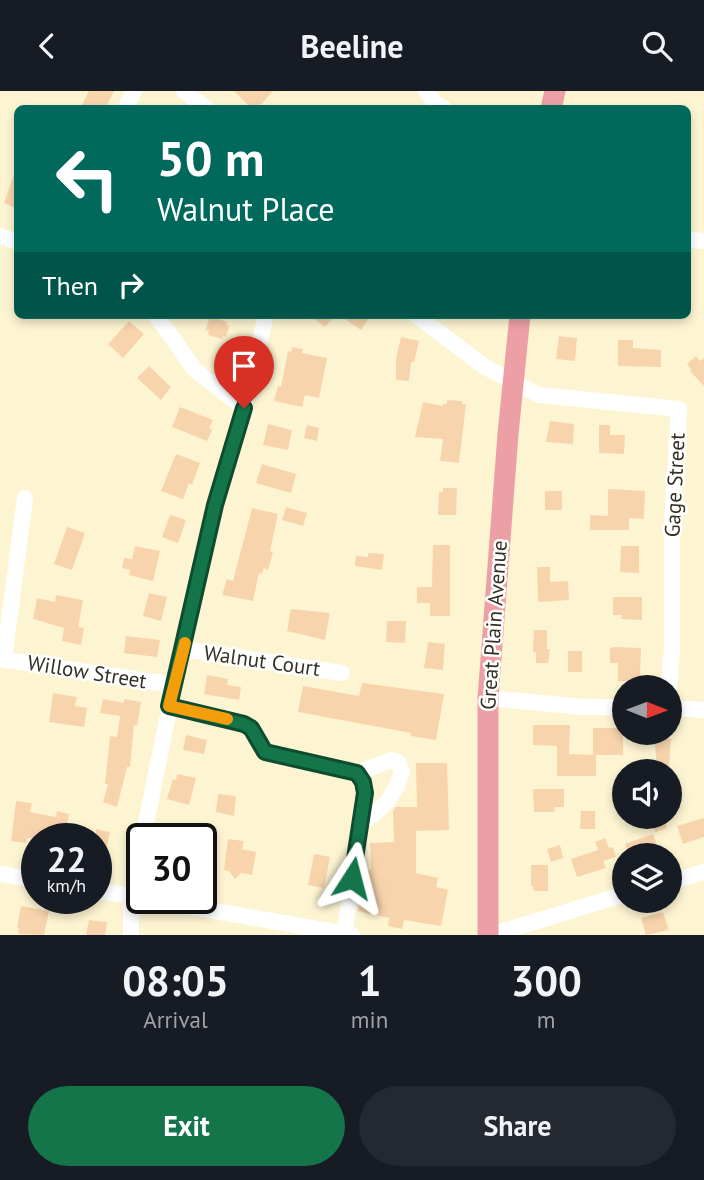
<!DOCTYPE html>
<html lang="en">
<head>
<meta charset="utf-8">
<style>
	:root { --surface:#171b24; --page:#242831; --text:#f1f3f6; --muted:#9ea1a6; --accent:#14754b }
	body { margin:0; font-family:"PT Sans",sans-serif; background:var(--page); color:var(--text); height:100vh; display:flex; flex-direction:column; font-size:26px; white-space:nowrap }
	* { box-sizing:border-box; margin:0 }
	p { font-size:23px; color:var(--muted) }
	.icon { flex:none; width:38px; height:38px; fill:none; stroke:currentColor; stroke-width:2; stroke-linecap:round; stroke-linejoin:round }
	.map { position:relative; height:844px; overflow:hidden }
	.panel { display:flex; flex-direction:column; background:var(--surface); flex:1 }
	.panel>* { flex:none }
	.hud { position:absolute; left:14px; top:14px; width:677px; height:214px; border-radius:10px; box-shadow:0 4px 10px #0003; background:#00695c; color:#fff; overflow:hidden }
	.needle { width:46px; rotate:91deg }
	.fabs { position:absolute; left:612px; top:584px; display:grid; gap:14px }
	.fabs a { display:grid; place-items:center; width:70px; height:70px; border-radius:50%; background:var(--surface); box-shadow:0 4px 10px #0003; font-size:35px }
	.speed { position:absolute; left:21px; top:732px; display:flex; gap:14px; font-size:35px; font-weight:700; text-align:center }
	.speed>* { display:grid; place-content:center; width:91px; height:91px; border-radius:50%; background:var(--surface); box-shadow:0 4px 10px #0003; line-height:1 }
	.speed small { font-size:18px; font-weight:400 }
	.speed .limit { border:4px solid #111; border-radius:10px; background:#fff; color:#111 }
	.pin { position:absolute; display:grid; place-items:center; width:60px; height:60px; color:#fff; margin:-72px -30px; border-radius:50% 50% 50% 0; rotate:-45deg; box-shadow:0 0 7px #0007 }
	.pin .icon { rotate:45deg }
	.me { position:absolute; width:77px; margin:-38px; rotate:9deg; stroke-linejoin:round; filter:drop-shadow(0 0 5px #0008) }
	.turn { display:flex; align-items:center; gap:24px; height:147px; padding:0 28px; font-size:32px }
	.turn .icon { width:91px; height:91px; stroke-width:2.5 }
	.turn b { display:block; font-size:49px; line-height:60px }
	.then { display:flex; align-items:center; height:66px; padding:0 28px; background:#0003; gap:14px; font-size:26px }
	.eta { display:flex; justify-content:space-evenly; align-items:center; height:119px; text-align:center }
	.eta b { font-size:42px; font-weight:600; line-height:49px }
	.cta { display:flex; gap:14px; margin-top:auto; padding:14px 28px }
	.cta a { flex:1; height:80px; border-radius:42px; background:var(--accent); color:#fff; font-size:28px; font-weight:600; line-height:80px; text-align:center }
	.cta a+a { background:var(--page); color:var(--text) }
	header { display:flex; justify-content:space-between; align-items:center; height:91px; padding:0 28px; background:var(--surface); font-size:32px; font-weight:600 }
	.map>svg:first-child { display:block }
	.building { fill:#f8d4ad }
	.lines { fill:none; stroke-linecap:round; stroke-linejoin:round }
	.minor { stroke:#fff; stroke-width:16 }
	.major { stroke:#eca0a6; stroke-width:21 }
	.route-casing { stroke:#0d4c31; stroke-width:18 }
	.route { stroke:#14754b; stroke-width:12 }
	.slow { stroke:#f59e0b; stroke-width:12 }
	.labels { text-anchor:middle; stroke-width:5; stroke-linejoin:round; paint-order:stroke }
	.street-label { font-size:21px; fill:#343124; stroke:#fff }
</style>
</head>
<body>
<header><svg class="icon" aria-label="back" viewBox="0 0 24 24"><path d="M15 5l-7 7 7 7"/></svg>Beeline<svg class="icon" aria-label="search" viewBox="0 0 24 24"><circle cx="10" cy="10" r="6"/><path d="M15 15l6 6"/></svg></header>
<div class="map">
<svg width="704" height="844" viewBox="0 0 704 844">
	<rect width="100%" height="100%" fill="#fdf5d2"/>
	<path class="building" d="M89 0H114L106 16 102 13 100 18H80Z
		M234 0H273L257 18H252Z
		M16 78H18V118L4 112Z
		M309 224H335L325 236Z
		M339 224H371L361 239Z
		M210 225 227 231 226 234 229 235 226 246 223 245 222 248 208 244 209 239H206Z
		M129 230 144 243 123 267 108 253Z
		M559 245 577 247 575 270 556 268Z
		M401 246 419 250 414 271H411L409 290 396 289V267Z
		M618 249H633V257L661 259V276L618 275Z
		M292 256 303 258 302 262 327 267 319 307 305 304 302 316 274 310 278 295 281 296 288 260 291 261Z
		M696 265 700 270 704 267V295L690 280 692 279 687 273Z
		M149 275 171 296 161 309 137 287Z
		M447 309 462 310V313H466L459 372 440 370 443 348 415 346 423 311 443 315V313H447Z
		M180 316 213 329 209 337 212 339 207 350 172 336Z
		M550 330 574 333 573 353 546 351Z
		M268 333 292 339 288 359 263 354Z
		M307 334 319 337 317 350 304 347Z
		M599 334H610V344H625L624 363 599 362Z
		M176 363 200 372 192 394 189 392 183 408 161 400Z
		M262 373 296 383 291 402 256 392Z
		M443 397H457L456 424H438L439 401H443Z
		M608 398 645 400 644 428 629 427V439H590V424L608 425Z
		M545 400H562V419H545Z
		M286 416 307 422 303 435 282 429Z
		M252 417 278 423 270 460 273 461 268 479 264 477 262 483 259 482 253 510 222 504 227 488 233 490Z
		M170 424 186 429 178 452 162 446Z
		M67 436 85 442 72 479 54 473Z
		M433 454H450V525H430V512H417V496H432Z
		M135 455 160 460 153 490 129 484 130 479 122 477 124 467 132 468Z
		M621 455H639V482L620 481Z
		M368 462 384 463 382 479 355 475 356 465 368 466Z
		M537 476H550V491L568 490 569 509 538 511Z
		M149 502 167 506 161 530 143 525Z
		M56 504 83 509 78 536 84 537 81 554 62 550 64 537 33 528 37 507 55 511Z
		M613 506H642V529L621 528 622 524H613Z
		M291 518 330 522 325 549 287 540Z
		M387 530H406L405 552 386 551Z
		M534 539H547V558H550L548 572H536V561H533Z
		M126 545 160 549 157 566 124 562Z
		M428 551 445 553 443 579 424 577Z
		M614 556 641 557 640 590H618V572H610V557Z
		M568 560H582V581H568Z
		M207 584 228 588 227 594 241 596 239 609 204 603Z
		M362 592 444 603 436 649 411 645V642L298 621 303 595 359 605Z
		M53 602 77 606 75 615 87 617 84 636 49 631Z
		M103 608 124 612V608L141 611 137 635 134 634 130 676H127L117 716 103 711 108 693H105L110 645 117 646 120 625 100 622Z
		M533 634H570L569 663 596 664V685H557V655L533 654Z
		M593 637H623V664H593Z
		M654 642H668V648H671L669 675H657Z
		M186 644 207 649 204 663 183 659Z
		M416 672H447L449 739 416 740V782L438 787 436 796 448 799 441 835 404 829 402 838 388 835 389 827 358 820 364 778 371 779 370 752 394 751 393 720 396 716H417Z
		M177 683 196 687 189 714 167 708 173 688 176 689Z
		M533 698H564V716H555L554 721H534Z
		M218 703 236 705 234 725 216 721Z
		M16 710 32 712 30 721 56 726 57 720 69 723 64 747H27L26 752 11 750Z
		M581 720H595V738H580Z
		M650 726H663L667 737 655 741Z
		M704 727V746L683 753 677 735Z
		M96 738 110 741 101 782H96Z
		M653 743 659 760 646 765H630L625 753Z
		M605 747 609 757 613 756 616 766 603 770 606 777 577 786 571 768 598 759 595 751Z
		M228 748 244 750 242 758 256 761 252 784 241 782 235 788 229 780 224 779Z
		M560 754 563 767 551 771 547 758Z
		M314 763 330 766 324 797 308 794Z
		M531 774H548V800H534L533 795H531Z
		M21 815 49 820 44 844 18 843 19 837H17Z
		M663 821 669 839 646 844 641 827Z
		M89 829 107 831 105 844H86Z"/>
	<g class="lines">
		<path class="minor" d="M184 0 207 18
			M426 0 435 12 445 18
			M125 18 134 0
			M0 145 18 151
			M688 148 704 150
			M156 224 195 279 244 317
			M416 224 485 276 539 304 679 318 672 434V557L669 597
			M183 558 342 582
			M0 568 174 594
			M4 568 25 407
			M488 607 583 616H625
			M169 615 244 633 251 637 265 661 357 682 363 691 365 702 344 844
			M670 617 704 619
			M357 682 391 669 399 672 402 681C395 705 382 720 360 732
			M143 747 174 594 215 414 244 317 266 224
			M0 783 37 789
			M670 791 704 781
			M96 799 352 844
			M131 844V805L142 753
			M491 844 625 803"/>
		<path class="major" d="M551 18 555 0
			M488 844V607L508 343 520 224"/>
	</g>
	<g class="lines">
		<g class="route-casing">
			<path id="route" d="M244 317 215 414 169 615 244 633 251 637 265 661 357 682 363 691 365 702 352 787"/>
		</g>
		<use href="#route" class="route"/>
		<path class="slow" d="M185 552 169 615 227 628"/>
	</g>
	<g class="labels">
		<g class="street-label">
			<text transform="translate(675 394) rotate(-87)" y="7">Gage Street</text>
			<text transform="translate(494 534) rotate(-86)" y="7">Great Plain Avenue</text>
			<text transform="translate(262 570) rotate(8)" y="7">Walnut Court</text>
			<text transform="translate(87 581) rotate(9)" y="7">Willow Street</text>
		</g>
	</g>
</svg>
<div class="fabs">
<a><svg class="needle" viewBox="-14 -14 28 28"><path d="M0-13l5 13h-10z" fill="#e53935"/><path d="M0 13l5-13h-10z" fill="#9ea1a6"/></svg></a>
<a><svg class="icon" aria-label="sound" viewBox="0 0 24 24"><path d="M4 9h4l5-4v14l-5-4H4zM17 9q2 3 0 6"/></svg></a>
<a><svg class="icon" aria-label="layers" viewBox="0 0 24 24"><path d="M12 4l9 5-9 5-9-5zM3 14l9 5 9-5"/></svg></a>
</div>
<div class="speed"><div>22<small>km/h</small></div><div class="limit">30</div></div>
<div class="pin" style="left:244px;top:317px;background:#d93025"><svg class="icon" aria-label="arrive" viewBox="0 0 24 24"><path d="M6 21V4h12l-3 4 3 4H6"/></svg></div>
<svg class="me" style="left:352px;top:787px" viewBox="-20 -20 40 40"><path d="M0-17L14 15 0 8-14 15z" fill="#14754b" stroke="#fff" stroke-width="4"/></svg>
<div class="hud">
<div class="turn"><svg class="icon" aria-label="left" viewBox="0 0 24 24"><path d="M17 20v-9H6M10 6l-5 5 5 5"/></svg><div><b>50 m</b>Walnut Place</div></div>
<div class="then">Then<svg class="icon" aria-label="right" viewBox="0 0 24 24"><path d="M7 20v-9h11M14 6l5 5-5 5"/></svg></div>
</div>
</div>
<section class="panel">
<div class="eta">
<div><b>08:05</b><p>Arrival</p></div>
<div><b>1</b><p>min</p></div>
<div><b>300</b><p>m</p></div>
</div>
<div class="cta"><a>Exit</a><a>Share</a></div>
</section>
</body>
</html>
